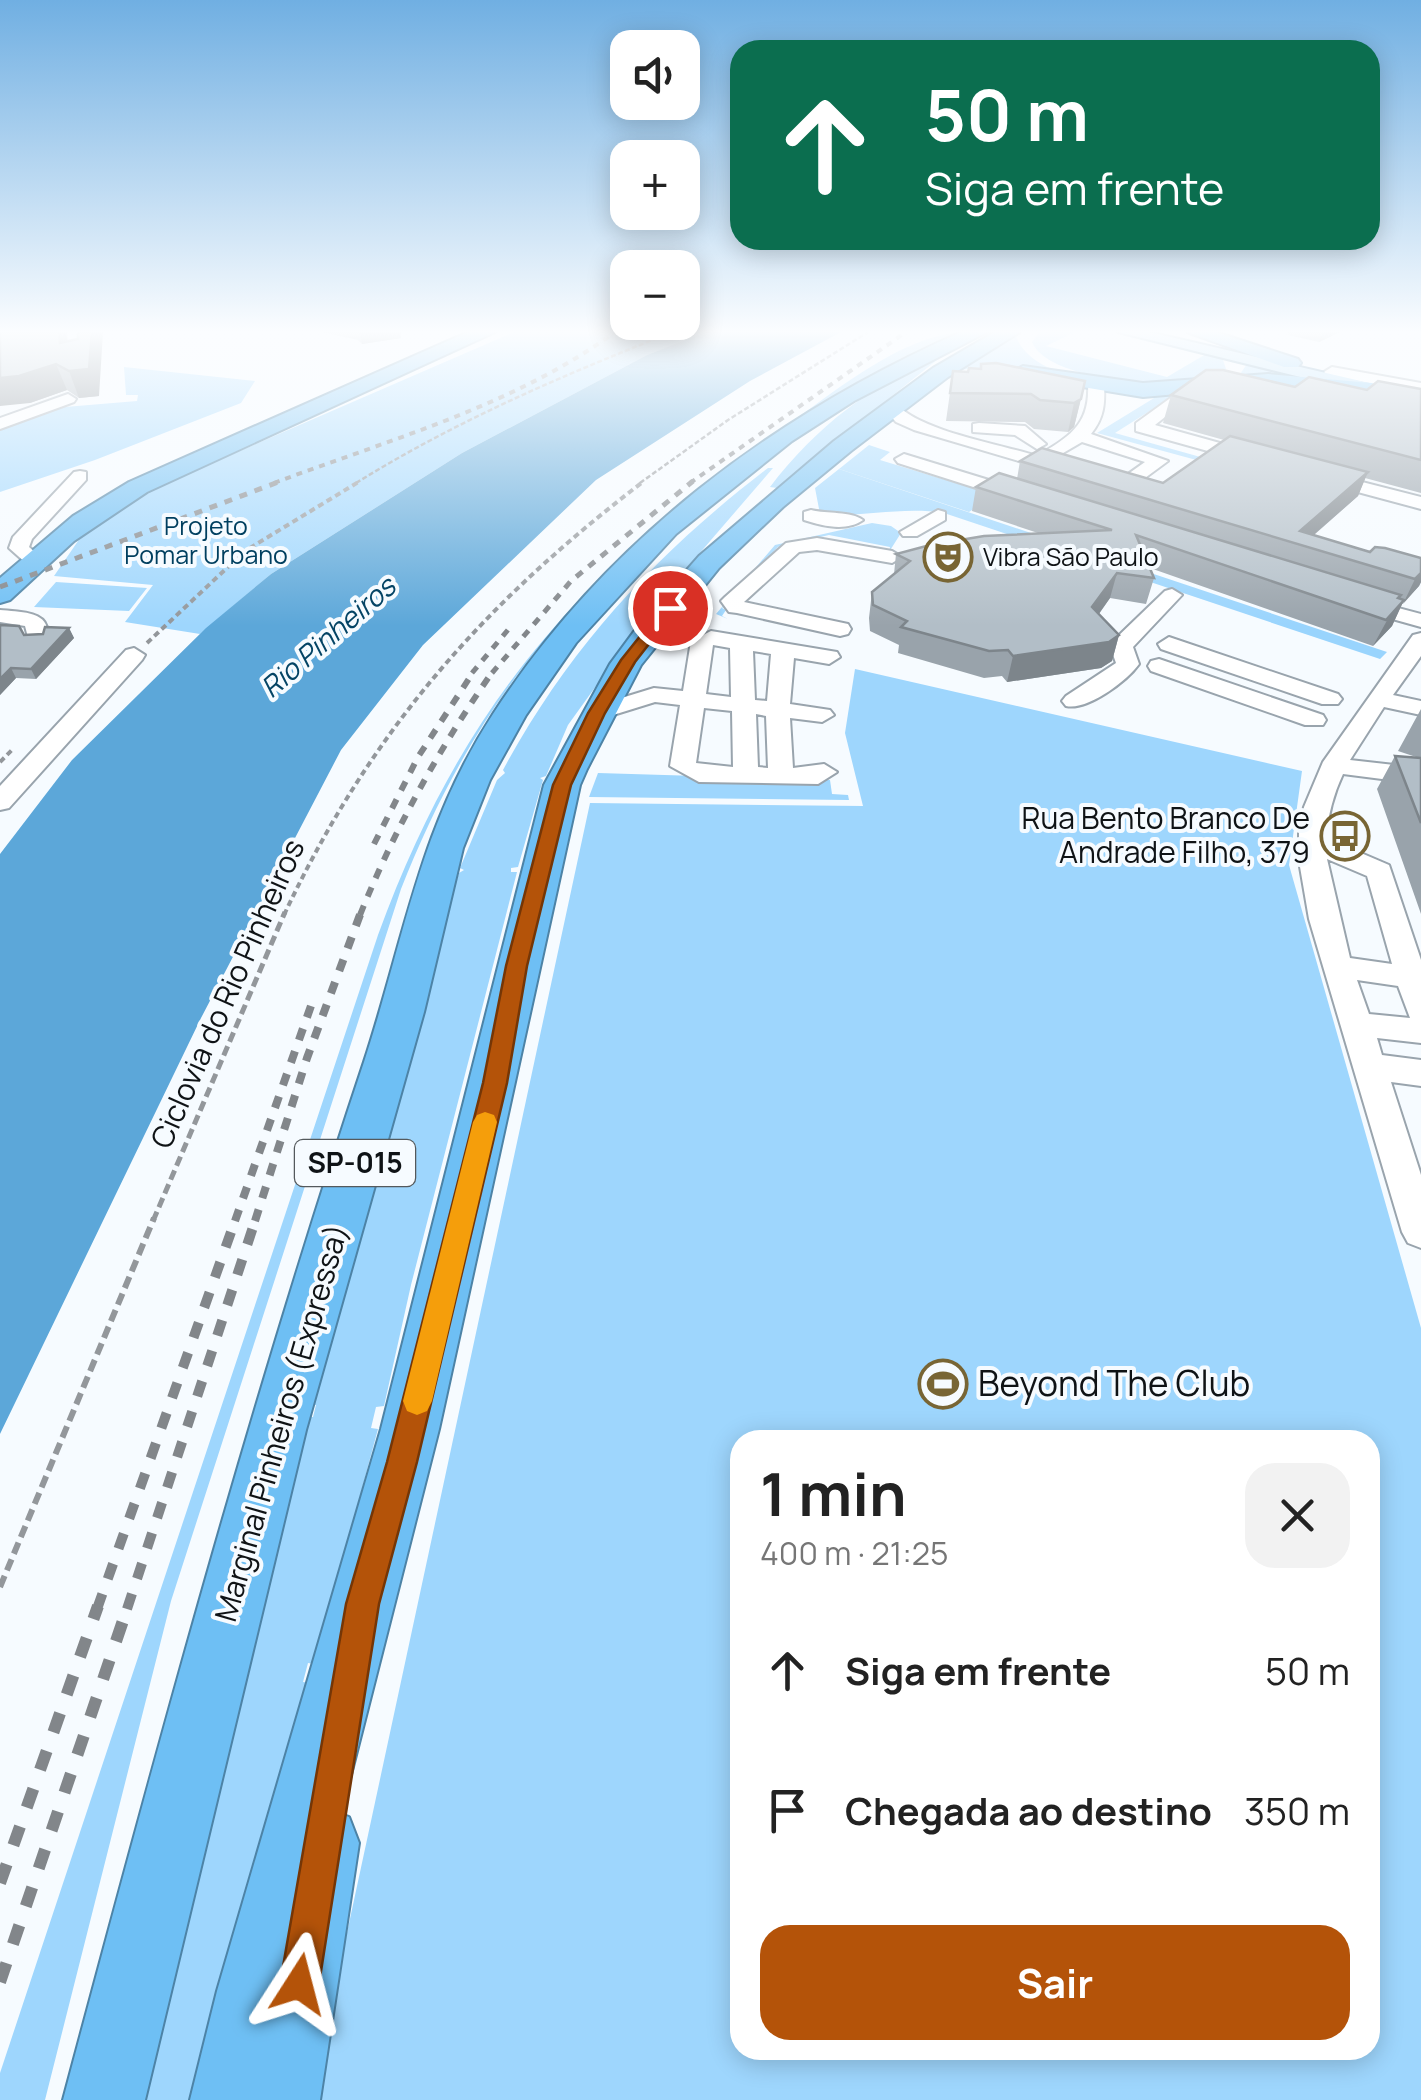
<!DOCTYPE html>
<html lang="pt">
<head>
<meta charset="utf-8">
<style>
	:root { --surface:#fff; --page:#f2f2f2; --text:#222; --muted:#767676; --accent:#b45309 }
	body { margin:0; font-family:Manrope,sans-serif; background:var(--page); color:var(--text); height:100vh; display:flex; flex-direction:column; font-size:38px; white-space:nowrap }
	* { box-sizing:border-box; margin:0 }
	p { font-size:32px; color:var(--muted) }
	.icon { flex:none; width:55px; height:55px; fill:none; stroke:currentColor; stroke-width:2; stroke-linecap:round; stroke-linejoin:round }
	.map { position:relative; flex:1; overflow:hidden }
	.details { position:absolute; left:730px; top:1430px; width:650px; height:630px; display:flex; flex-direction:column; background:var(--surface); border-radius:30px; box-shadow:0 5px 25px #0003 }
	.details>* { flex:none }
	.top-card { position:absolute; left:730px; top:40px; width:650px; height:210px; border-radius:30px; box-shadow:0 5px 25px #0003; background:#0b6e4f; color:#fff; overflow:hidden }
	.fabs { position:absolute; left:610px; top:30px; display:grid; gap:20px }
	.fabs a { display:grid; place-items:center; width:90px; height:90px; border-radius:20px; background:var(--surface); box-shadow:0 5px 25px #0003; font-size:50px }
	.pin { position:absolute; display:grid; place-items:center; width:85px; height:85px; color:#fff; margin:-42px; border:5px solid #fff; border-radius:50%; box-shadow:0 2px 10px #0007 }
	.me { position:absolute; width:110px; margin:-55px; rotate:9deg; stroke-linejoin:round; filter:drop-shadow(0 0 8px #0008) }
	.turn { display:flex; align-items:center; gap:35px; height:210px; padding:0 30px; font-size:45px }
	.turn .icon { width:130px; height:130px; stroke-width:2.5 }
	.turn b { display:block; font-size:70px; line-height:85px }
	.round { display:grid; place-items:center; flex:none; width:105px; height:105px; border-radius:30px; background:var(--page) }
	.overview { display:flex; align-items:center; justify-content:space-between; height:170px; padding:0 30px }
	h1 { font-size:60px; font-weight:700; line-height:75px }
	.cta { display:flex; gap:20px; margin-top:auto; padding:20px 30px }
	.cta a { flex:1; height:115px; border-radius:30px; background:var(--accent); color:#fff; font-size:40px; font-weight:700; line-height:115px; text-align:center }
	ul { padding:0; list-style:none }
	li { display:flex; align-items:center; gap:30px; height:140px; padding:0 30px }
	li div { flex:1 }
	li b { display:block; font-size:38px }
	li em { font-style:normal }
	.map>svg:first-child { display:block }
	.green { fill:#9ed6fd; fill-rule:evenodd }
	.forest { fill:#99d4fd }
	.water { fill:#5ca7d9 }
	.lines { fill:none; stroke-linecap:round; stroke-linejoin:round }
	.minor-casing { stroke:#99a4ad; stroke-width:4 }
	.major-casing { stroke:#4d83a6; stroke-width:4 }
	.highway-casing { stroke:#4d83a6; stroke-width:4 }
	.path-far3 { stroke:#93979b; stroke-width:2.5; stroke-dasharray:5 2.5; stroke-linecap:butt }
	.path-far2 { stroke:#93979b; stroke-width:4; stroke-dasharray:6 4; stroke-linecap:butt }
	.path-far1 { stroke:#93979b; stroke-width:5; stroke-dasharray:10 5; stroke-linecap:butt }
	.path { stroke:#93979b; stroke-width:6; stroke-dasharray:12 6; stroke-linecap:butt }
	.minor { fill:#fff; fill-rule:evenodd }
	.major { fill:#a8d9f8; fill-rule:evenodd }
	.highway { fill:#6ebff4; fill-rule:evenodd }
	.rail-far5 { stroke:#82868a; stroke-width:4; stroke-dasharray:6 6; stroke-linecap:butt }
	.rail-far4 { stroke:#82868a; stroke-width:5; stroke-dasharray:8 8; stroke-linecap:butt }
	.rail-far3 { stroke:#82868a; stroke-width:6; stroke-dasharray:10 10; stroke-linecap:butt }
	.rail-far2 { stroke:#82868a; stroke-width:8; stroke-dasharray:12 12; stroke-linecap:butt }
	.rail-far1 { stroke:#82868a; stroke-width:10; stroke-dasharray:16 16; stroke-linecap:butt }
	.rail { stroke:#82868a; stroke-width:12; stroke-dasharray:20 20; stroke-linecap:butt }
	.wall { fill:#99a3ab }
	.shaded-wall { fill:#7d858b }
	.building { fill:#b2bec7; stroke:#7d858b; stroke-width:2.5 }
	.route { fill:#b45309; stroke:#753606; stroke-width:2.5 }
	.slow { fill:#f59e0b }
	.labels { text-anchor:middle; stroke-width:8; stroke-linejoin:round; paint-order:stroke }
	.far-park-label { font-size:25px; fill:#003f5f; stroke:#f6fbff }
	.far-poi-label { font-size:25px; fill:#0f1316; stroke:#f6fbff; text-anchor:start }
	.far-water-label { font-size:28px; font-style:italic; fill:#044465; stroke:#f6fbff }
	.shield { fill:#f6fbff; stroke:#54595c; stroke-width:2.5 }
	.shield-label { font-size:28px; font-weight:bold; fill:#0f1316 }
	.poi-label { font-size:30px; fill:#0f1316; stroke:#f6fbff; text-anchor:end }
	.street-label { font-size:30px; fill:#0f1316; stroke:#f6fbff }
	.near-poi-label { font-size:35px; fill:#0f1316; stroke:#f6fbff; text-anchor:start }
</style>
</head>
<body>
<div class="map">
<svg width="1421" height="2100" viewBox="0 0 1421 2100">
	<rect width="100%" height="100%" fill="#f6fbff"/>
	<path class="green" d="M514 332H706L647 355 462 453 271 574 200 634 125 622 153 585 54 576 89 525 150 490Z
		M957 332C857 374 773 436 691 506 653 539 611 570 576 606 498 686 442 785 401 889L171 1601 45 2100H0V2073L378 935C467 691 589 566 797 418 843 385 899 340 957 332Z
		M1040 332H1075L1046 346 1167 377 1206 354 1223 360 1226 369C1190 390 1050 385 1032 342Z
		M1016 336C1031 379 1112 385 1154 386 1182 387 1213 378 1240 374L1247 364 1315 379 1156 387 990 367 958 370Z
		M942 356 777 488 770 487C815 428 873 382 942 356Z
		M124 367 255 381 241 403 95 460 0 492V421L41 409 137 401 138 395H126Z
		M1159 395H1175L1115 433 1204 458 1200 461 1097 433Z
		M869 445 890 452 880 460 995 495 969 512 839 469Z
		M768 468H773L649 612 644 613 647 615 568 725 546 776 540 778 543 780 518 867 511 868V872H517L411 1285 384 1406 376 1407 371 1428 378 1429 315 1664 308 1663 303 1682 311 1683 197 2100H129L305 1417H313L316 1405H309L450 901 459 873 464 870 460 868 497 780 505 773 503 770C570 646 656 554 768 468Z
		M872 523 891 526 901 533 889 552 890 547 829 535 778 547 722 608 726 610 722 616 728 619 716 614 775 545Z
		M56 582 147 588 129 611 34 607Z
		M855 669 1302 771 1289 865 1421 1328V2100H311L590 803 863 806 845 733ZM740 1440H1370V2050H740Z
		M598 773 830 780 832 794 848 795 849 800 589 797Z"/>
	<path class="forest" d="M839 469 1387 652 1380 659 944 513C901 506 862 518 820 514L815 488Z"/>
	<path class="water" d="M706 332H841L750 381 596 480 423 645 341 750 201 1018 0 1434V854L72 760 206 628 271 574 462 453 647 355Z"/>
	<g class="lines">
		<g class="minor-casing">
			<path id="minor" d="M1332 367 1421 383V393L1327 375 1324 372Z
				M1096 380 1104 385C1105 404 1104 418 1091 434L1168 461 1130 489 1101 486 1092 481 1101 476 1121 479 1145 462 1082 442 1039 467 914 430 896 422 884 409 898 406C925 432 999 444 1037 456 1069 437 1090 425 1088 385Z
				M68 394 76 399 74 402 0 429V418Z
				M1176 394 1190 397 1155 425 1263 455V463H1251L1136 431V423Z
				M979 423 1025 426 1046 444 1037 449 1015 435 973 432V424Z
				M904 454 1028 492 1030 496 1028 500H1014L898 463 895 459Z
				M80 471 86 472V480L32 539 29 547 44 560 41 564H27L9 548 13 537 74 472Z
				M1319 471 1421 497V509L1313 480V472Z
				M811 510C827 514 851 511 863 520 846 532 823 526 804 520V512Z
				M938 510 945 512V520L917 536H903L900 532Z
				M817 538 892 551 902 557 892 563 817 550 799 552 744 602 848 624 851 629 848 634 840 636 737 613 729 612 721 601 725 597 786 543Z
				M1172 589 1182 595 1133 647 1139 664C1127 681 1087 711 1066 706L1062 701 1066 696 1116 663 1110 646 1113 641 1165 591Z
				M1353 596 1421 614V627L1346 606 1342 602 1346 598Z
				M0 610C21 612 56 611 45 641H29L25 626 0 622Z
				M711 631 837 652 840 657 829 664 794 658 790 704 830 710 834 715 822 722 790 718 793 768 824 764 837 772 818 784 699 782 670 766 680 705 655 702 597 720 585 713 589 708 654 688 683 691 691 641ZM713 645 730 648 731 697 706 694ZM753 651 771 654 767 701 755 700ZM704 708 732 711 733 767 696 763ZM756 714 766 716 768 768 758 767Z
				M1421 633V656L1393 695 1421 701V715L1384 707 1350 760 1421 768V784L1343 774C1333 795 1328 816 1326 838L1389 865 1421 960V1043L1377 1038 1382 1055 1421 1060V1086L1391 1082 1421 1175V1248L1408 1243 1402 1232 1309 919 1299 861V833L1304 807 1323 762 1413 635ZM1327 859 1367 876 1392 964 1350 958ZM1357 980 1398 986 1410 1018 1369 1014Z
				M1169 637 1338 694 1342 699 1338 704H1322L1161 649 1158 644Z
				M134 648 145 655 142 660 9 808 0 810V786L126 650Z
				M1159 659 1323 715 1326 720 1323 725H1305L1151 671 1148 666 1151 661Z"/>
		</g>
		<g class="major-casing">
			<path id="major" d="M1118 332H1149L1421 395V407Z"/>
		</g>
		<g class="highway-casing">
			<path id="highway" d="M468 332H495L147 492 74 541 10 600 0 603V578L73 516 129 482Z
				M961 332H987L854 401 792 441 676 534 576 643 526 715 490 780 463 848 424 1012 306 1430 145 2100H63C156 1752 250 1404 364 1062 405 937 419 828 493 714 606 540 774 415 961 332Z
				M995 332H1020L948 377 851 451 783 507 719 568 641 665 587 769 580 785 439 1429 341 1814 349 1817 359 1843 320 2100H190L217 1991 381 1429 544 785 610 664 641 622 699 556 834 441 933 368Z
				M1187 332H1216L1298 359 1301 363 1298 367H1284Z
				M1023 366 1143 383 1268 374 1372 383 1383 390 1372 397 1268 386 1143 397 1016 376 1012 372Z"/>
		</g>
		<path class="path-far3" d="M356 483C456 421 563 375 673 332
			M640 483 728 420 868 332"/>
		<path class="path-far2" d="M147 643 245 551 360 481
			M0 762 13 749
			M284 915C371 730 483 604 644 481"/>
		<path class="path-far1" d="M153 1221 285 912"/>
		<path class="path" d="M0 1587 154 1218"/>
		<use href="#minor" class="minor"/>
		<use href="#major" class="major"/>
		<use href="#highway" class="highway"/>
		<path class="rail-far5" d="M274 483C388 440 516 405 615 332
			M690 483 906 332"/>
		<path class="rail-far4" d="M0 587 281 481
			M472 673 512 625
			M492 673 571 581 693 481"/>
		<path class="rail-far3" d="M374 844 418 757 474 671
			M360 915C395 828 440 747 493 671"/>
		<path class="rail-far2" d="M235 1221 312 1003
			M255 1221 307 1058 361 912"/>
		<path class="rail-far1" d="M97 1609 236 1218
			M127 1609 256 1218"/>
		<path class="rail" d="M0 1883 98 1606
			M0 1982 128 1606"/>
	</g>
	<path class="wall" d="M322 332H401L402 333 400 334 401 338 362 344 358 340Z
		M1288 332H1357H1340L1319 342 1288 335Z
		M68 341 99 396 79 398 67 390 30 403Z
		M953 371 1085 381 1074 427 1068 432 1034 429 1025 422 946 421Z
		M1295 387 1367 390 1421 389V493L1365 478 1358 496 1314 535 1370 552 1421 558V582L1419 586 1402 604 1392 626 1373 646 1150 568 1154 578 1146 604 1110 598 1099 614 1119 635 1112 661 1101 668 1007 682 1002 676 984 678 898 653 899 645 870 631 869 618 872 592 894 574 896 554 1041 534 972 511 976 487 1017 479 1020 461 1163 483 1224 440 1163 423 1171 395Z
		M0 625 24 635 43 634 69 628 74 638 36 679 16 678 0 695Z
		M1421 709V914L1377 789 1395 756 1419 758 1398 751Z"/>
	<path class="shaded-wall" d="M59 332H67L70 369 60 343Z
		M92 332H103L99 396 79 398 69 371Z
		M360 332H401L402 333 400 334 401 338 362 344Z
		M1323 332H1340L1319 342Z
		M56 364 67 390 30 403 0 406V378Z
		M1081 399 1074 427 1068 432 1074 403Z
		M1368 472 1358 496 1302 545 1300 531Z
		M1117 573 1110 598 1085 633 1092 607Z
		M1421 573V582L1419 586 1403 604 1415 579Z
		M1401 595 1392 614 1404 600 1392 626 1373 646Z
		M69 628 74 638 36 679 31 669Z
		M1119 635 1112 661 1101 668 1007 682 1013 656Z
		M11 668 16 678 0 695V679Z"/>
	<path class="building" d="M0 332H59L60 343 78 339V332H92L89 369 69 371 56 364 19 376 0 378Z
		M996 363 1085 381 1081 399 1074 403 1040 400 1031 394 950 393 953 371 968 372 969 368 981 369V364Z
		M1206 370H1223L1295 387 1309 377 1367 390 1378 381 1421 389V460L1171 395Z
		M1230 436 1368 472 1300 531 1370 552 1375 547 1385 548 1421 558V573L1415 579 1020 461 1042 448 1163 483Z
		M999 473 1401 595 1398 598 1404 600 1386 620 1136 535 1154 578 1117 573 1092 607 1119 635 1109 642 1013 656 1008 650 989 651 901 627 907 621 873 605 872 592 910 561 896 554 930 545 984 536 1112 530 976 487Z
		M0 625 19 626 24 635 43 634 45 627 69 628 31 669 11 668 0 679Z
		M1395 756 1421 758V823Z"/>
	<linearGradient id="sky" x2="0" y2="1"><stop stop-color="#70afe2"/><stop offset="0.53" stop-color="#fbfdff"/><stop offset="1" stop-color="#fbfdff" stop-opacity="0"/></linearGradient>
	<rect width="1421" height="626" fill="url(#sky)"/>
	<path class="route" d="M665 605 677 608 635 662 605 713 571 785 527 966 507 1083 417 1462 379 1604 319 1984 313 1998 299 2004 285 1998 280 1984 346 1604 387 1462 483 1083 506 966 553 785 588 713 621 660Z"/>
	<path class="slow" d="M485 1112 494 1115 497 1122 432 1401 427 1411 417 1415 407 1411 403 1401 473 1122 477 1115Z"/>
	<defs>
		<g id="theatre-ring" transform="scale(2.5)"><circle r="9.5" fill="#f6fbff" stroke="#786534" stroke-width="1.5"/><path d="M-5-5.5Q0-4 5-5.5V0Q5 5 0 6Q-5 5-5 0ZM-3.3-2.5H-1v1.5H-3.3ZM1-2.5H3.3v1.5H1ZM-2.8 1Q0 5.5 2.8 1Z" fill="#786534"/></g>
		<g id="bus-ring" transform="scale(2.5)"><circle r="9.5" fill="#f6fbff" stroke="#786534" stroke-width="1.5"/><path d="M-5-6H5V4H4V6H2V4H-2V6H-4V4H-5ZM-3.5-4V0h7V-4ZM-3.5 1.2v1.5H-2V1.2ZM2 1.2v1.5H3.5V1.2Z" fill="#786534"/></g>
		<g id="stadium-ring" transform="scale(2.5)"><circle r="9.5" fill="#f6fbff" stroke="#786534" stroke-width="1.5"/><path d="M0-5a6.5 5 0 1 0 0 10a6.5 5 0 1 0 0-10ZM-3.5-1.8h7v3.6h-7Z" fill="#786534"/></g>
	</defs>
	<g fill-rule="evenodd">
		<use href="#theatre-ring" x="948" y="557"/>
		<use href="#bus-ring" x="1345" y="836"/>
		<use href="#stadium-ring" x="943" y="1384"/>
	</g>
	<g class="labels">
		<g class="far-park-label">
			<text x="206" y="535">Projeto<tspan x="206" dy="29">Pomar Urbano</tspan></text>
		</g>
		<g class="far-poi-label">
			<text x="983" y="566">Vibra São Paulo</text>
		</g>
		<g class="far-water-label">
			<text transform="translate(328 637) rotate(-41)" y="10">Rio Pinheiros</text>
		</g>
		<rect class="shield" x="295" y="1140" width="120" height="46" rx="8"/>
		<g class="shield-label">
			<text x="355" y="1173">SP-015</text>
		</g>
		<g class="poi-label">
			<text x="1310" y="829">Rua Bento Branco De<tspan x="1310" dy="34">Andrade Filho, 379</tspan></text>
		</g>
		<g class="street-label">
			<text transform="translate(228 994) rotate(-66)" y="10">Ciclovia do Rio Pinheiros</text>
			<text transform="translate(282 1423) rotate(-74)" y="10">Marginal Pinheiros (Expressa)</text>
		</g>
		<g class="near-poi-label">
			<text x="978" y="1396">Beyond The Club</text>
		</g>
	</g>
</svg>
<div class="fabs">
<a><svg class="icon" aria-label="sound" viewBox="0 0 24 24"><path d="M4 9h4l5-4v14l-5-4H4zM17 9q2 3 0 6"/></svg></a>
<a>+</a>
<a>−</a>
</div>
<div class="pin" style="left:670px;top:608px;background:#d93025"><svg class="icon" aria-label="arrive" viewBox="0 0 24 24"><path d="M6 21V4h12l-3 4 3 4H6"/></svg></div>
<svg class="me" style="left:299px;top:1984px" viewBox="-20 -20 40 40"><path d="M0-17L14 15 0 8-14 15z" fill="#b45309" stroke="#fff" stroke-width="4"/></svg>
<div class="top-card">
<div class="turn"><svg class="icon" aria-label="ahead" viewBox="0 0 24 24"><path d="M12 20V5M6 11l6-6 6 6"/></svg><div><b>50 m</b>Siga em frente</div></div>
</div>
<section class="details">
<div class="overview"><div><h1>1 min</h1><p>400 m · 21:25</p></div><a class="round"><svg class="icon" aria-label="close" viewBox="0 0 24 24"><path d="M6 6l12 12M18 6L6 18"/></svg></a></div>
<ul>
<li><svg class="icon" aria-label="ahead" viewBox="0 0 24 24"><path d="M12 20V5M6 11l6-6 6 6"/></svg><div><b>Siga em frente</b></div><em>50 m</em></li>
<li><svg class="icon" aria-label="arrive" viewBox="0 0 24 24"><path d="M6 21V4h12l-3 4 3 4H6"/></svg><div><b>Chegada ao destino</b></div><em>350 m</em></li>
</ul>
<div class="cta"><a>Sair</a></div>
</section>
</div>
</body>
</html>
